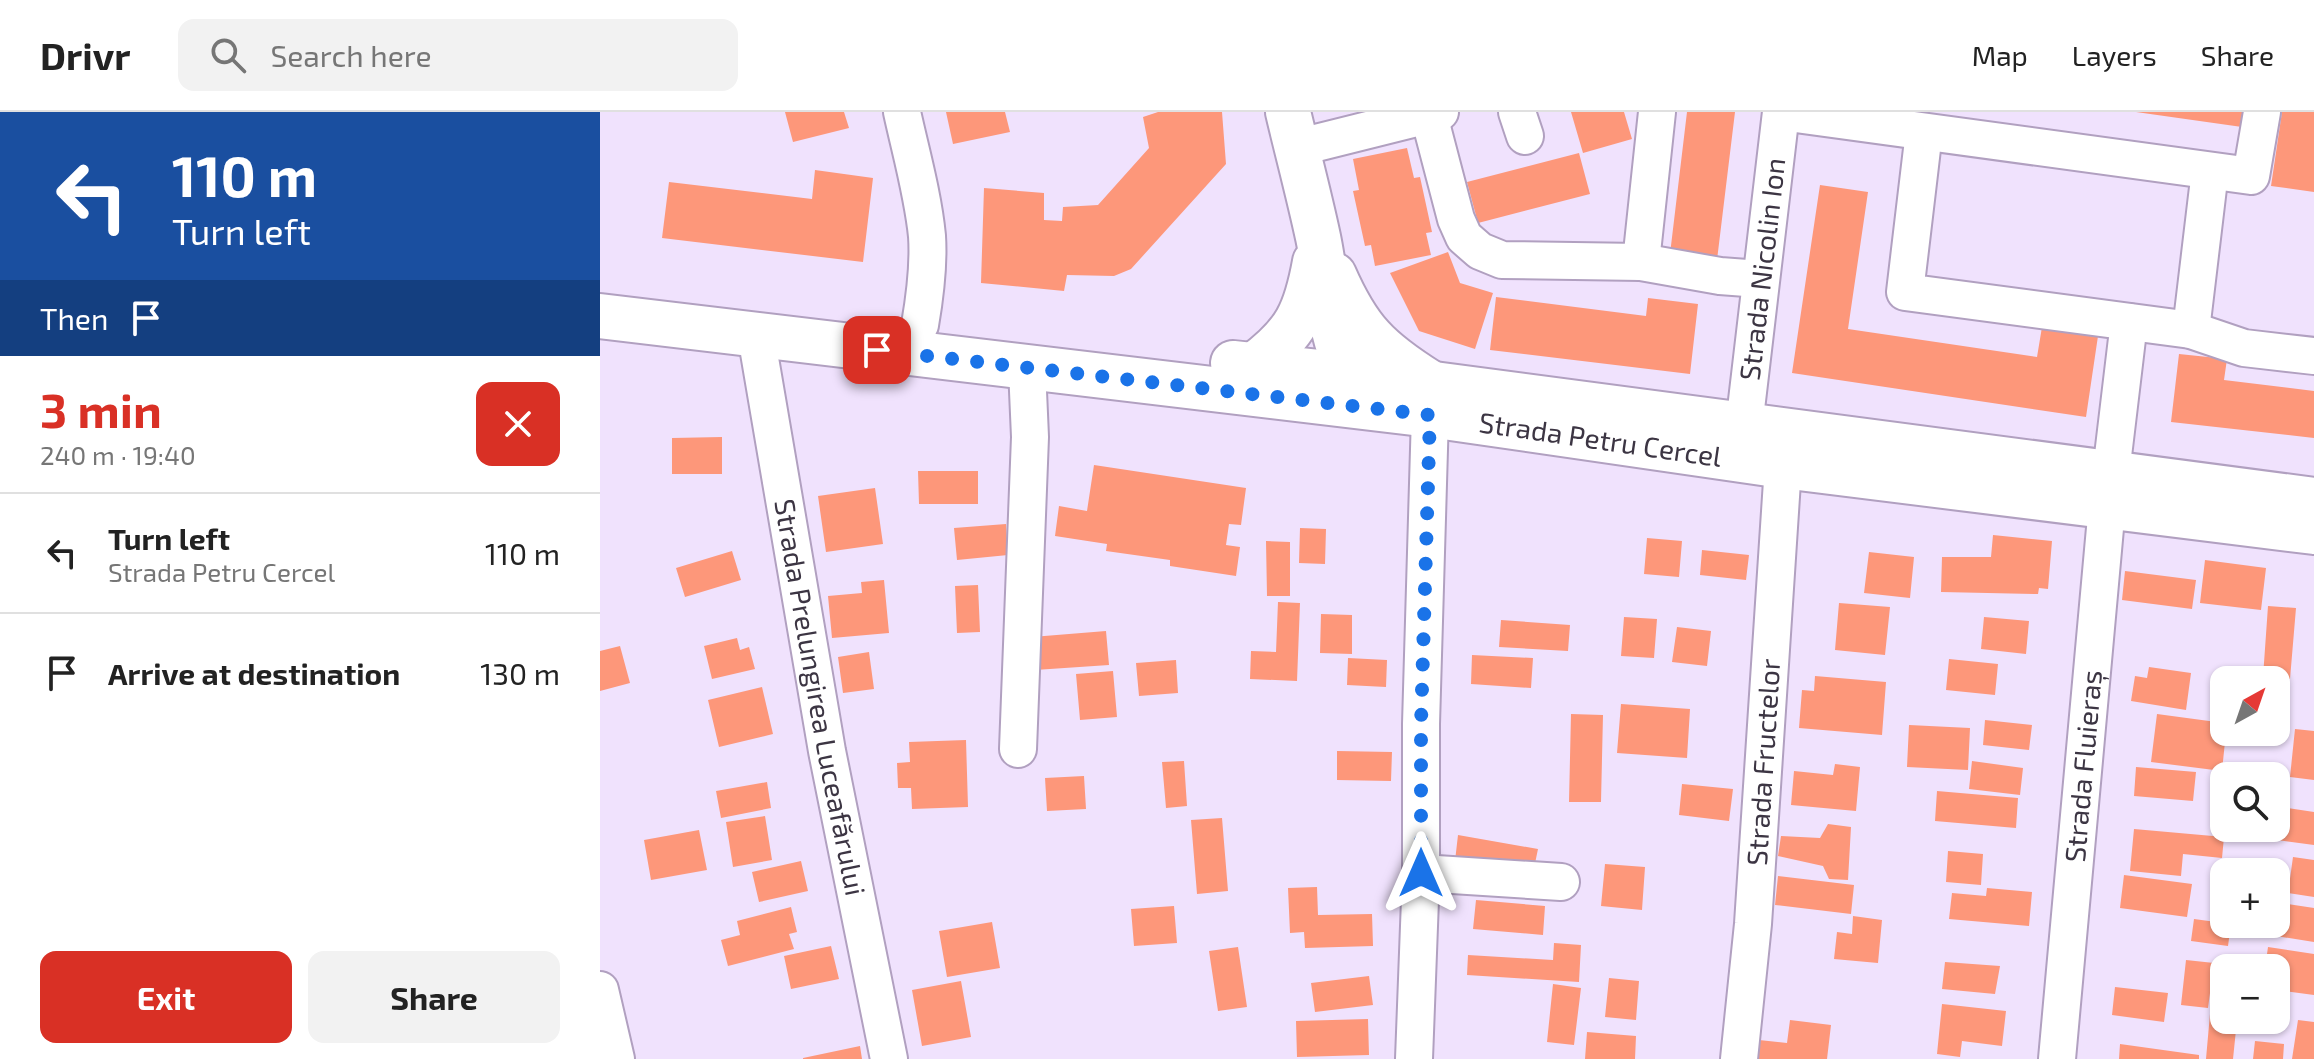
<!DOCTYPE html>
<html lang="en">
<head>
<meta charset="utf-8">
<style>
	:root { --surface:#fff; --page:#f2f2f2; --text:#222; --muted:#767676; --line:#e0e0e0; --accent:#d93025 }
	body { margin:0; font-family:"Exo 2",sans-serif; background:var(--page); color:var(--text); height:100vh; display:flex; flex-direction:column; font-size:30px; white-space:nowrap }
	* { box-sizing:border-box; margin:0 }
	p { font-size:26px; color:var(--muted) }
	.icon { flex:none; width:44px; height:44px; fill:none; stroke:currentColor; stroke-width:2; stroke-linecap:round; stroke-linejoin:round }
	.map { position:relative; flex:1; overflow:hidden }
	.details { display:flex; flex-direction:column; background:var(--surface); width:600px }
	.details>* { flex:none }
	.top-card { background:#1a4fa0; color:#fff; overflow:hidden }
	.needle { width:52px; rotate:40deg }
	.controls { position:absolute; left:1610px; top:554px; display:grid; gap:16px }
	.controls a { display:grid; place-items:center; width:80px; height:80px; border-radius:16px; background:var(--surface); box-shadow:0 2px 6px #0004; font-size:40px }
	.pin { position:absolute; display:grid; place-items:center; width:68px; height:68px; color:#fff; margin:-34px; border-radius:16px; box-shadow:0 4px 12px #0006 }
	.me { position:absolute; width:88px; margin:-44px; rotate:0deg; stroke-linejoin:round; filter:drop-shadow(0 0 6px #0008) }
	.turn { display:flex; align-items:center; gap:28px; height:168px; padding:0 40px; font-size:36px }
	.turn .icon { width:104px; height:104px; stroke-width:2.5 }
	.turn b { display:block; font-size:56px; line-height:68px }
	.then { display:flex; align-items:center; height:76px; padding:0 40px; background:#0003; gap:16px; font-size:30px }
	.round { display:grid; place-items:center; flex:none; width:84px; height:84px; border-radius:16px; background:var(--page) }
	.overview { display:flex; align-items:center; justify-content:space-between; height:136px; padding:0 40px }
	h1 { font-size:48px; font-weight:700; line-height:60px; color:var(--accent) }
	.cta { display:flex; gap:16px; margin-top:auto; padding:16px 40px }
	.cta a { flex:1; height:92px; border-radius:16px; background:var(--accent); color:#fff; font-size:32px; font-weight:700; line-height:92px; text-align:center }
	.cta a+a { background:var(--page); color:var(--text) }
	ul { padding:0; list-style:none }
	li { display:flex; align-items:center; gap:24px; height:120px; padding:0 40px; border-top:2px solid var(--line) }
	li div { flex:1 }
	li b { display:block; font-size:30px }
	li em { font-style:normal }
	header { display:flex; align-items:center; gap:48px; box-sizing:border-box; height:112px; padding:0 40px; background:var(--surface); border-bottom:2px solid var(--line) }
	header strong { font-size:38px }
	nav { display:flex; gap:44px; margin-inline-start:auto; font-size:28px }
	.search { width:560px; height:72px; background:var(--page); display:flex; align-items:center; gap:20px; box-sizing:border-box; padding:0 28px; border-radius:16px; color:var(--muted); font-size:30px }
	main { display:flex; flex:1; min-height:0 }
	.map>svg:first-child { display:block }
	.building { fill:#fd977a }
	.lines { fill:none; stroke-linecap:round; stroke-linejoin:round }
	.minor-casing { stroke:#b1a0c0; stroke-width:40 }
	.major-casing { stroke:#b1a0c0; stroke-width:48 }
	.minor { stroke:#fff; stroke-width:36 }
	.major { stroke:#fff; stroke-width:44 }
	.route { stroke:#1a73e8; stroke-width:14; stroke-dasharray:0 25.2 }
	.labels { text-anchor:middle; stroke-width:8; stroke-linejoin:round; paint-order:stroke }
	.street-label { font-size:28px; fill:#3c3543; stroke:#f0e2fd }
</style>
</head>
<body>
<header>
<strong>Drivr</strong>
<div class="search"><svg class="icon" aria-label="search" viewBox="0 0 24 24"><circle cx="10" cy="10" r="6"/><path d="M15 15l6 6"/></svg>Search here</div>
<nav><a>Map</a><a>Layers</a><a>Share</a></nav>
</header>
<main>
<section class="details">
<div class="top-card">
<div class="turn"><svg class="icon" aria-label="left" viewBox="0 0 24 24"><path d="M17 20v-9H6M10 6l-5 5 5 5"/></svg><div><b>110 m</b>Turn left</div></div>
<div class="then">Then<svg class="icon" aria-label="arrive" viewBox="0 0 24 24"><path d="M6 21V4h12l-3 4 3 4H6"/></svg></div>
</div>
<div class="overview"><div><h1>3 min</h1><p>240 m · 19:40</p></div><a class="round" style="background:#d93025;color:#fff"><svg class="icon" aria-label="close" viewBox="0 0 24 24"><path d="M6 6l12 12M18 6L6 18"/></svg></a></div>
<ul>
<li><svg class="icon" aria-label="left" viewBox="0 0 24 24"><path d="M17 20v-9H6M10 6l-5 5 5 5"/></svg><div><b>Turn left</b><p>Strada Petru Cercel</p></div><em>110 m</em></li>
<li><svg class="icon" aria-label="arrive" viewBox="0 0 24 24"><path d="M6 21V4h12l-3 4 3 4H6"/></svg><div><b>Arrive at destination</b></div><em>130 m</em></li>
</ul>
<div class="cta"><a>Exit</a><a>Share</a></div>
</section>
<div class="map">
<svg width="1714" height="947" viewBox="0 0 1714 947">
	<rect width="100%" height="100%" fill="#f0e2fd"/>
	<path class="building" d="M185 0H244L249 16 193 30Z
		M346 0H405L410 20 353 32Z
		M558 0H622L626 52 531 157 514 164 467 163 464 179 381 171 384 76 444 81V108L462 109 463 95 498 93 549 36 543 5Z
		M971 0H1024L1032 27 983 41Z
		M1087 0H1135L1117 148 1070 142Z
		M1536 0H1644L1642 15Z
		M1682 0H1714V80L1671 74Z
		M807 36 814 66 820 65 832 120 826 121 831 143 775 154 771 133 765 134 753 79 759 78 753 47Z
		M979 41 990 82 878 111 867 70Z
		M215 58 273 66 263 150 62 126 69 70 212 87Z
		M1220 73 1268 80 1248 217 1437 245 1442 215 1498 224 1486 305 1192 261Z
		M848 140 860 171 893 181 875 237 819 219 790 161Z
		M896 185 1046 204 1048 186 1098 192 1090 262 890 238Z
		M1579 242 1627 247 1624 268 1714 279V326L1571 310Z
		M122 325V362H72V326Z
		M494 353 646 376 641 413 629 412 626 433 640 435 636 464 570 454V448L506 439 507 432 455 424 459 394 487 399Z
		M318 359H378V392H319Z
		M275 376 283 432 226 440 218 384Z
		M406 412 408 443 357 448 354 416Z
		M700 416 726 417 725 452 699 451Z
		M1393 423 1452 429 1448 477 1439 476 1438 482 1341 480 1342 445H1391Z
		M1047 426 1082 429 1079 465 1044 462Z
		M666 429 690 430V484H667Z
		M1102 438 1149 443 1146 468 1100 463Z
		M132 439 141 468 85 485 76 456Z
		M1269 440 1314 445 1310 486 1264 481Z
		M1605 448 1666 456 1661 498 1600 491Z
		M1525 459 1596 468 1592 497 1522 488Z
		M284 468 289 521 232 526 228 484 262 481 261 470Z
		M378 473 380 520 357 521 355 474Z
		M678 490 700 491 697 569 650 567 651 539 676 540Z
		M1239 491 1290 495 1285 543 1235 538Z
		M1668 494 1696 496 1690 567 1663 565Z
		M721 502 752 503V542L720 541Z
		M1024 505 1057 507 1054 546 1021 544Z
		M1384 505 1429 509 1426 542 1381 537Z
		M901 508 970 513 968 539 899 535Z
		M1077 515 1111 519 1107 554 1072 550Z
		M506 519 509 553 435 558 432 525Z
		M137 526 140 538 149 535 155 557 112 567 104 534Z
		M20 534 30 571 0 579V539Z
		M269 540 274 577 243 581 238 545Z
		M872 543 933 546 931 576 871 572Z
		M748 546 787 548 786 575 747 573Z
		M1349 547 1398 552 1395 583 1346 578Z
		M576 548 578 581 539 584 536 551Z
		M1549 555 1591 561 1586 598 1531 589 1535 564 1547 566Z
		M513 559 517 605 480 608 476 562Z
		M1215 564 1286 570 1282 623 1199 616 1202 578 1214 579Z
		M162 575 173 622 119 635 108 588Z
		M1021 592 1090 597 1087 646 1017 641Z
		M971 602 1003 603 1001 690H969Z
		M1557 602 1624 611V620H1626L1622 659 1551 650Z
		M1385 608 1432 613 1429 638 1383 633Z
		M1309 613 1370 616 1368 658 1307 655Z
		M1695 617 1714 619V668L1690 665Z
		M366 628 368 695 312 697 311 676H298L297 651 310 650 309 630Z
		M737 639 792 640 791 669 737 668Z
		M584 649 587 694 566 696 562 650Z
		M1372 649 1423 656 1420 683 1369 677Z
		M1235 652 1260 655 1256 699 1191 693 1194 659 1233 663Z
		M1536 655 1596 660 1593 689 1534 684Z
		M484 664 486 697 447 699 445 666Z
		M167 670 171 696 121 706 116 679Z
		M1082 672 1133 677 1129 709 1079 703Z
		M1337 679 1418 686 1416 716 1335 709Z
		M1681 695 1714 700V733L1677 728Z
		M165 704 172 748 133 755 126 710Z
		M622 706 628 779 597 782 591 708Z
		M1228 712 1251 715 1248 768 1229 767 1223 754 1178 744 1181 724 1220 726Z
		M1534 717 1624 725 1622 746 1583 742 1581 764 1530 759Z
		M99 718 107 758 51 768 44 728Z
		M858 723 938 737 933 761 855 749Z
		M1348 739 1383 742 1381 773 1346 770Z
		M1693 745 1714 748V785L1688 781Z
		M201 749 208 779 159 790 152 760Z
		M1005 752 1045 755 1042 798 1001 794Z
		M1524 763 1592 772 1587 805 1520 796Z
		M1178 764 1254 773 1251 802 1175 793Z
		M717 775 718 803 772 802 773 834 705 836 704 820 690 821 688 776Z
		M1387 776 1432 780 1429 814 1349 807 1352 781 1386 784Z
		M876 788 945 794 943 823 873 817Z
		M1681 791 1714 796V830L1676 824Z
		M574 794 577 831 534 834 531 797Z
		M191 795 197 820 189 822 194 837 128 854 121 828 140 823 137 809Z
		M1253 804 1282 808 1278 851 1234 847 1237 820 1252 822Z
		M1594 807 1631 812 1628 834 1591 829Z
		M392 810 400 856 347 865 339 819Z
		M954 831 981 833 979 870 867 863 868 843 953 848Z
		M231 834 239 867 191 877 184 844Z
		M638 835 647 895 618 899 609 839Z
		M1668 835 1714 842V883L1676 878V856H1665Z
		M1586 848 1614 851 1608 896 1581 893Z
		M1345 850 1400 854 1395 882 1342 877Z
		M769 864 773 893 715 900 711 871Z
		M1009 866 1039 869 1036 908 1005 905Z
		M361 869 371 925 322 934 312 878Z
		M953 872 981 876 974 933 947 930Z
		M1515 875 1568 881 1564 910 1512 903Z
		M1342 892 1406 899 1402 934 1362 929 1360 945 1337 942Z
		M1610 902 1624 904V908H1637L1633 947H1606Z
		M768 907 769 943 697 945 696 909Z
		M1190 908 1231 913 1227 947H1157L1159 928 1187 931Z
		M1698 908 1714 910V947H1692Z
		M987 920 1036 924 1035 947H985Z
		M1655 929 1684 932 1683 947H1653Z
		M1520 932 1599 943V947H1519Z
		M260 934 262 947H203V946Z"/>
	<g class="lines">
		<g class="minor-casing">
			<g id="minor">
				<path d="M302 0C311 41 323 83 327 124 329 154 325 184 320 213"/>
				<path d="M828 0 856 107 864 125 880 139 902 148 1041 150 1120 164 1160 167"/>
				<path d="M917 0 925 24"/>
				<path d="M1181 0 1651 64 1662 0"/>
				<path d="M1324 20 1305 180 1591 218 1644 236 1714 244"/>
				<path d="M696 36 840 0"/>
				<path d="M1041 150 1057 0"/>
				<path d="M1591 218 1610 59"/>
				<path id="s1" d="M156 223 227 639 289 947"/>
				<path id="s2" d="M1144 314 1181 0"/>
				<path d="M418 637 430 325 427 256"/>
				<path d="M821 761 961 770"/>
				<path d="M0 878 16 947"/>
				<path d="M814 947 821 761V612L830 303"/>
				<path id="s3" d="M1139 947 1153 812 1183 354"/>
				<path id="s4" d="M1457 947 1507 394 1529 210"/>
			</g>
		</g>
		<g class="major-casing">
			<g id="major">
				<path d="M688 0C698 42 709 83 718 125 728 172 727 219 750 262"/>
				<path d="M734 163C758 218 778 238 829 270"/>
				<path id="s5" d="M0 204 830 303 1183 354 1714 420"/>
				<path d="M633 251 834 272 1714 388"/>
				<path d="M654 253C696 222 706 200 715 150"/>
			</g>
		</g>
		<use href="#minor" class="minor"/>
		<use href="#major" class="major"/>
	</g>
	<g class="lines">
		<path class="route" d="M277 238 830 303 821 612V761"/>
	</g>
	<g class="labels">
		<g class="street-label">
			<text dy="10" stroke="none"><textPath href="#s2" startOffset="158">Strada Nicolin Ion</textPath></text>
			<text dy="10" stroke="none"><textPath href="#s5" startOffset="1008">Strada Petru Cercel</textPath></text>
			<text dy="10" stroke="none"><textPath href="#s1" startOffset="368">Strada Prelungirea Luceafărului</textPath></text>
			<text dy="10" stroke="none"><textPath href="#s3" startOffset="298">Strada Fructelor</textPath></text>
			<text dy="10" stroke="none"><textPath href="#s4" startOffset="294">Strada Fluieraș</textPath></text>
		</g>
	</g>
</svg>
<div class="controls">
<a><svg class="needle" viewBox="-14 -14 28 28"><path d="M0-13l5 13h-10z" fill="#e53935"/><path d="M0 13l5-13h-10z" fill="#767676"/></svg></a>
<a><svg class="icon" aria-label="search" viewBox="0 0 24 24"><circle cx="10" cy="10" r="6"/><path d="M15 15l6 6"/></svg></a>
<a>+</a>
<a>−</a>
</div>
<div class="pin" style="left:277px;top:238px;background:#d93025"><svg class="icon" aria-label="arrive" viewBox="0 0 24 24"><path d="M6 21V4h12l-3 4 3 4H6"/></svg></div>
<svg class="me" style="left:821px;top:761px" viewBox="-20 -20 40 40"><path d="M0-17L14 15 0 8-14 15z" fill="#1a73e8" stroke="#fff" stroke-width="4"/></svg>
</div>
</main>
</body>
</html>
